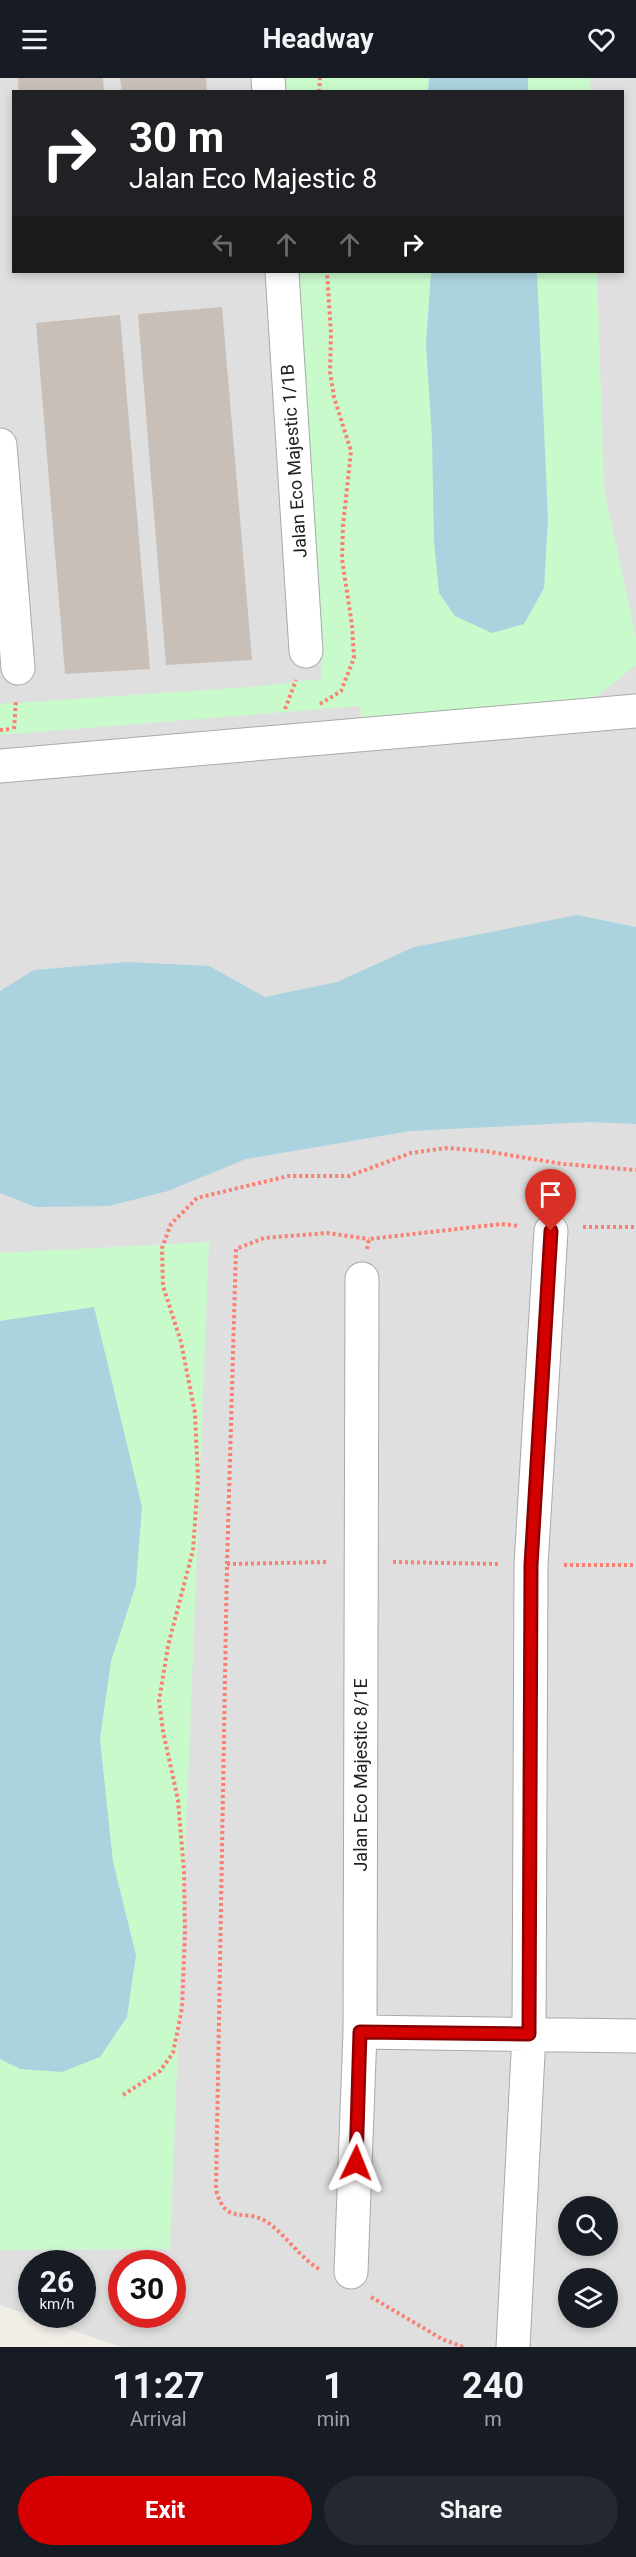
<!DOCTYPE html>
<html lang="en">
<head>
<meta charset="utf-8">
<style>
	:root { --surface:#171b24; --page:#242831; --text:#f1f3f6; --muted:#9ea1a6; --accent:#d40000 }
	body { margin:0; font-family:Roboto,sans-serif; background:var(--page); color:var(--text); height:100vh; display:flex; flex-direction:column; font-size:22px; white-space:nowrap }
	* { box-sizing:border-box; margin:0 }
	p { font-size:20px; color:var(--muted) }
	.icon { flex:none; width:33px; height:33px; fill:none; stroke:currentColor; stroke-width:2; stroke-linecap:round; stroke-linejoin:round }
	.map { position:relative; height:2269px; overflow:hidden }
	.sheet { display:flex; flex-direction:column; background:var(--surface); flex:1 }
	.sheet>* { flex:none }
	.top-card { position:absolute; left:12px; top:12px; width:612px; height:183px; border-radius:0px; box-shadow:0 3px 9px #0003; background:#202124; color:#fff; overflow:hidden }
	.fabs { position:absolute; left:558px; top:2118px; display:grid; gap:12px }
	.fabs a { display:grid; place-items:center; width:60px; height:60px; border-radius:50%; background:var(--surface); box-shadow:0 3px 9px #0003; font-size:30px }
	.speed { position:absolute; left:18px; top:2172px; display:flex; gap:12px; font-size:30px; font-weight:700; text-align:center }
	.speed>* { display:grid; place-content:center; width:78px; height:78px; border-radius:50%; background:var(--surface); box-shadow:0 3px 9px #0003; line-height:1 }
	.speed small { font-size:15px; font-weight:400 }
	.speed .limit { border:9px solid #d22; background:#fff; color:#111 }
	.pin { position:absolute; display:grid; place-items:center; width:51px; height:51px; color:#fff; margin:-62px -26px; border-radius:50% 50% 50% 0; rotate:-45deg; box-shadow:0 0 6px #0007 }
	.pin .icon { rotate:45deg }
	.me { position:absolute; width:66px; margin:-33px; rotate:2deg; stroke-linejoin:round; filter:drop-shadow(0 0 4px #0008) }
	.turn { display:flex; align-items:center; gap:21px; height:126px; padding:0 18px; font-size:27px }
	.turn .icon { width:78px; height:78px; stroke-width:2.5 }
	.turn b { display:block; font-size:42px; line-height:51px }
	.lanes { display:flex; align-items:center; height:57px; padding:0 18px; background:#0003; justify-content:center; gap:30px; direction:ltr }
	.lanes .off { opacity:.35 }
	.eta { display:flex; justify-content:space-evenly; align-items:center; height:102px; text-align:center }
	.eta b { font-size:36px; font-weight:700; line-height:42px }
	.primary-button { display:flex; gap:12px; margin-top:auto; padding:12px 18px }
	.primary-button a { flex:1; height:69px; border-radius:36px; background:var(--accent); color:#fff; font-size:24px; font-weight:700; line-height:69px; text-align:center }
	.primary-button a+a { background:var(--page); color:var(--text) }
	header { display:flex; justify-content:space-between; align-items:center; height:78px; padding:0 18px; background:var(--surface); font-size:27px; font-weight:700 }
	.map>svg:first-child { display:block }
	.residential { fill:#e0dfdf; fill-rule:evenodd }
	.park { fill:#c8facc }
	.water { fill:#aad3df }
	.building { fill:#c7bfb8 }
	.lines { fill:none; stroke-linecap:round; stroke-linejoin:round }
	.minor-casing { stroke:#a9a9a9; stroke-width:35 }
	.path { stroke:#fa8072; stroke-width:4; stroke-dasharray:3 3; stroke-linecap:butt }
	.minor { stroke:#fff; stroke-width:33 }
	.route-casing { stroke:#8a0000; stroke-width:15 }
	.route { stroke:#d40000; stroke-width:10 }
	.labels { text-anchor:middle; stroke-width:4.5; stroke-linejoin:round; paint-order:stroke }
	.street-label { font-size:18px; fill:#222; stroke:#fff }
</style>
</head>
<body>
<header><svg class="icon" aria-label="menu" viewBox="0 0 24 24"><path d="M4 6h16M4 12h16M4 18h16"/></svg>Headway<svg class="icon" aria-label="heart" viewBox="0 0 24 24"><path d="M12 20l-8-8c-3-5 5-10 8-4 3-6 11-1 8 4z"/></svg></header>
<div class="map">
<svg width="636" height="2269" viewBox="0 0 636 2269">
	<rect width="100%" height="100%" fill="#f2efe9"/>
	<path class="residential" d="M0 0H636V2269H121L0 2227ZM14 14H622V194H14ZM568 2128H608V2168H568ZM32 2186H82V2236H32ZM122 2186H172V2236H122ZM568 2200H608V2240H568Z"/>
	<path class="park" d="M283 0H590L591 13 284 14Z
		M296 194H597L604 411 636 559V587L596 619 362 647 360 628 0 657V626L250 609 322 601Z
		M209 1164 170 2171 0 2172V1175Z"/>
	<path class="water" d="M429 0H528V13H428Z
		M431 194H537L548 441 544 510 524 546 492 555 455 538 439 515 434 464 432 360 426 266Z
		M577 837 636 849V1046L590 1044 410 1053 246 1081 168 1113 109 1128 35 1129 0 1115V913L34 892 127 884 209 888 265 919 337 904 414 869Z
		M94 1229 142 1429 136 1507 111 1583 100 1661 113 1784 136 1877 127 1939 100 1979 62 1994 20 1991 0 1981V1243Z"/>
	<path class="building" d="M18 0H103L104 14H19Z
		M120 0H206L207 14H122Z
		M222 229 252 582 166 587 138 236Z
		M120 237 150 591 65 596 36 245Z"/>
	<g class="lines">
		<g class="minor-casing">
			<path id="minor" d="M268 0 269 14
				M282 194 306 573
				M0 367 18 590
				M0 688 636 633
				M360 1954 636 1958
				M351 2194 360 1954 362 1201
				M513 2269 529 1956 531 1487 551 1153"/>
		</g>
		<path class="path" d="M319 14 320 0
			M320 626 341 613 354 580 352 547 342 481 343 448 351 373 334 319 330 294 331 256 327 194
			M285 631 296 602
			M14 651 16 622
			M0 652 11 651
			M583 1149H636
			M367 1171 369 1161 501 1146 519 1148
			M393 1484 499 1486
			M227 1486 328 1484
			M564 1487H636
			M123 2017 160 1993 173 1975 182 1930 185 1855 184 1794 178 1722 163 1653 159 1623 168 1568 193 1472 198 1402 195 1335 181 1264 163 1208 162 1170 171 1146 197 1120 288 1098H349L411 1075 446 1070 485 1073 563 1086 636 1092
			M319 2191C299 2179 286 2157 267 2144 244 2129 226 2149 216 2112L227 1486 236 1171 264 1160 327 1155 369 1161
			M371 2219 442 2261 463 2269"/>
		<use href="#minor" class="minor"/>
	</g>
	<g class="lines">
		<g class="route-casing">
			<path id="route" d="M356 2085 360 1954 529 1956 531 1487 551 1153"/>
		</g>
		<use href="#route" class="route"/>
	</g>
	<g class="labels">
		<g class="street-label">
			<text transform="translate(294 383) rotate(-94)" y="6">Jalan Eco Majestic 1/1B</text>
			<text transform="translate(361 1697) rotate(-90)" y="6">Jalan Eco Majestic 8/1E</text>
		</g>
	</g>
</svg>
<div class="fabs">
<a><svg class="icon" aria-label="search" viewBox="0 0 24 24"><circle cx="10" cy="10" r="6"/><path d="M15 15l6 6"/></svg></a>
<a><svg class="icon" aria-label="layers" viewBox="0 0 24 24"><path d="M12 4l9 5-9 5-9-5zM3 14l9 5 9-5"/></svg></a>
</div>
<div class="speed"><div>26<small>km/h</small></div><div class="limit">30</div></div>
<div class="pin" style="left:551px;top:1153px;background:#d93025"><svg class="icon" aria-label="arrive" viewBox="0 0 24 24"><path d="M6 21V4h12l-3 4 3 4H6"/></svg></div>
<svg class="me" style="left:356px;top:2085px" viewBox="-20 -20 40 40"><path d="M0-17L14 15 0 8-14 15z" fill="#d40000" stroke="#fff" stroke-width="4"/></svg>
<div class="top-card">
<div class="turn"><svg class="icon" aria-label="right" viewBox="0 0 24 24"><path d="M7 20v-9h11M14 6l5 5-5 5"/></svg><div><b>30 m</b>Jalan Eco Majestic 8</div></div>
<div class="lanes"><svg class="icon off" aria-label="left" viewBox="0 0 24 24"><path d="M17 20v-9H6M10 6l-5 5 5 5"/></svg><svg class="icon off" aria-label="ahead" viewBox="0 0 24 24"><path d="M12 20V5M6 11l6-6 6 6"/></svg><svg class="icon off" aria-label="ahead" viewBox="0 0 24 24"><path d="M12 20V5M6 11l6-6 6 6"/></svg><svg class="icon" aria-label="right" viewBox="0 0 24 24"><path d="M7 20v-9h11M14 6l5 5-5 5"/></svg></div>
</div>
</div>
<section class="sheet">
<div class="eta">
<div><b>11:27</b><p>Arrival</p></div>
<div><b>1</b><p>min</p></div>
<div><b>240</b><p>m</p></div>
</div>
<div class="primary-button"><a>Exit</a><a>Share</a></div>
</section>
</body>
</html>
